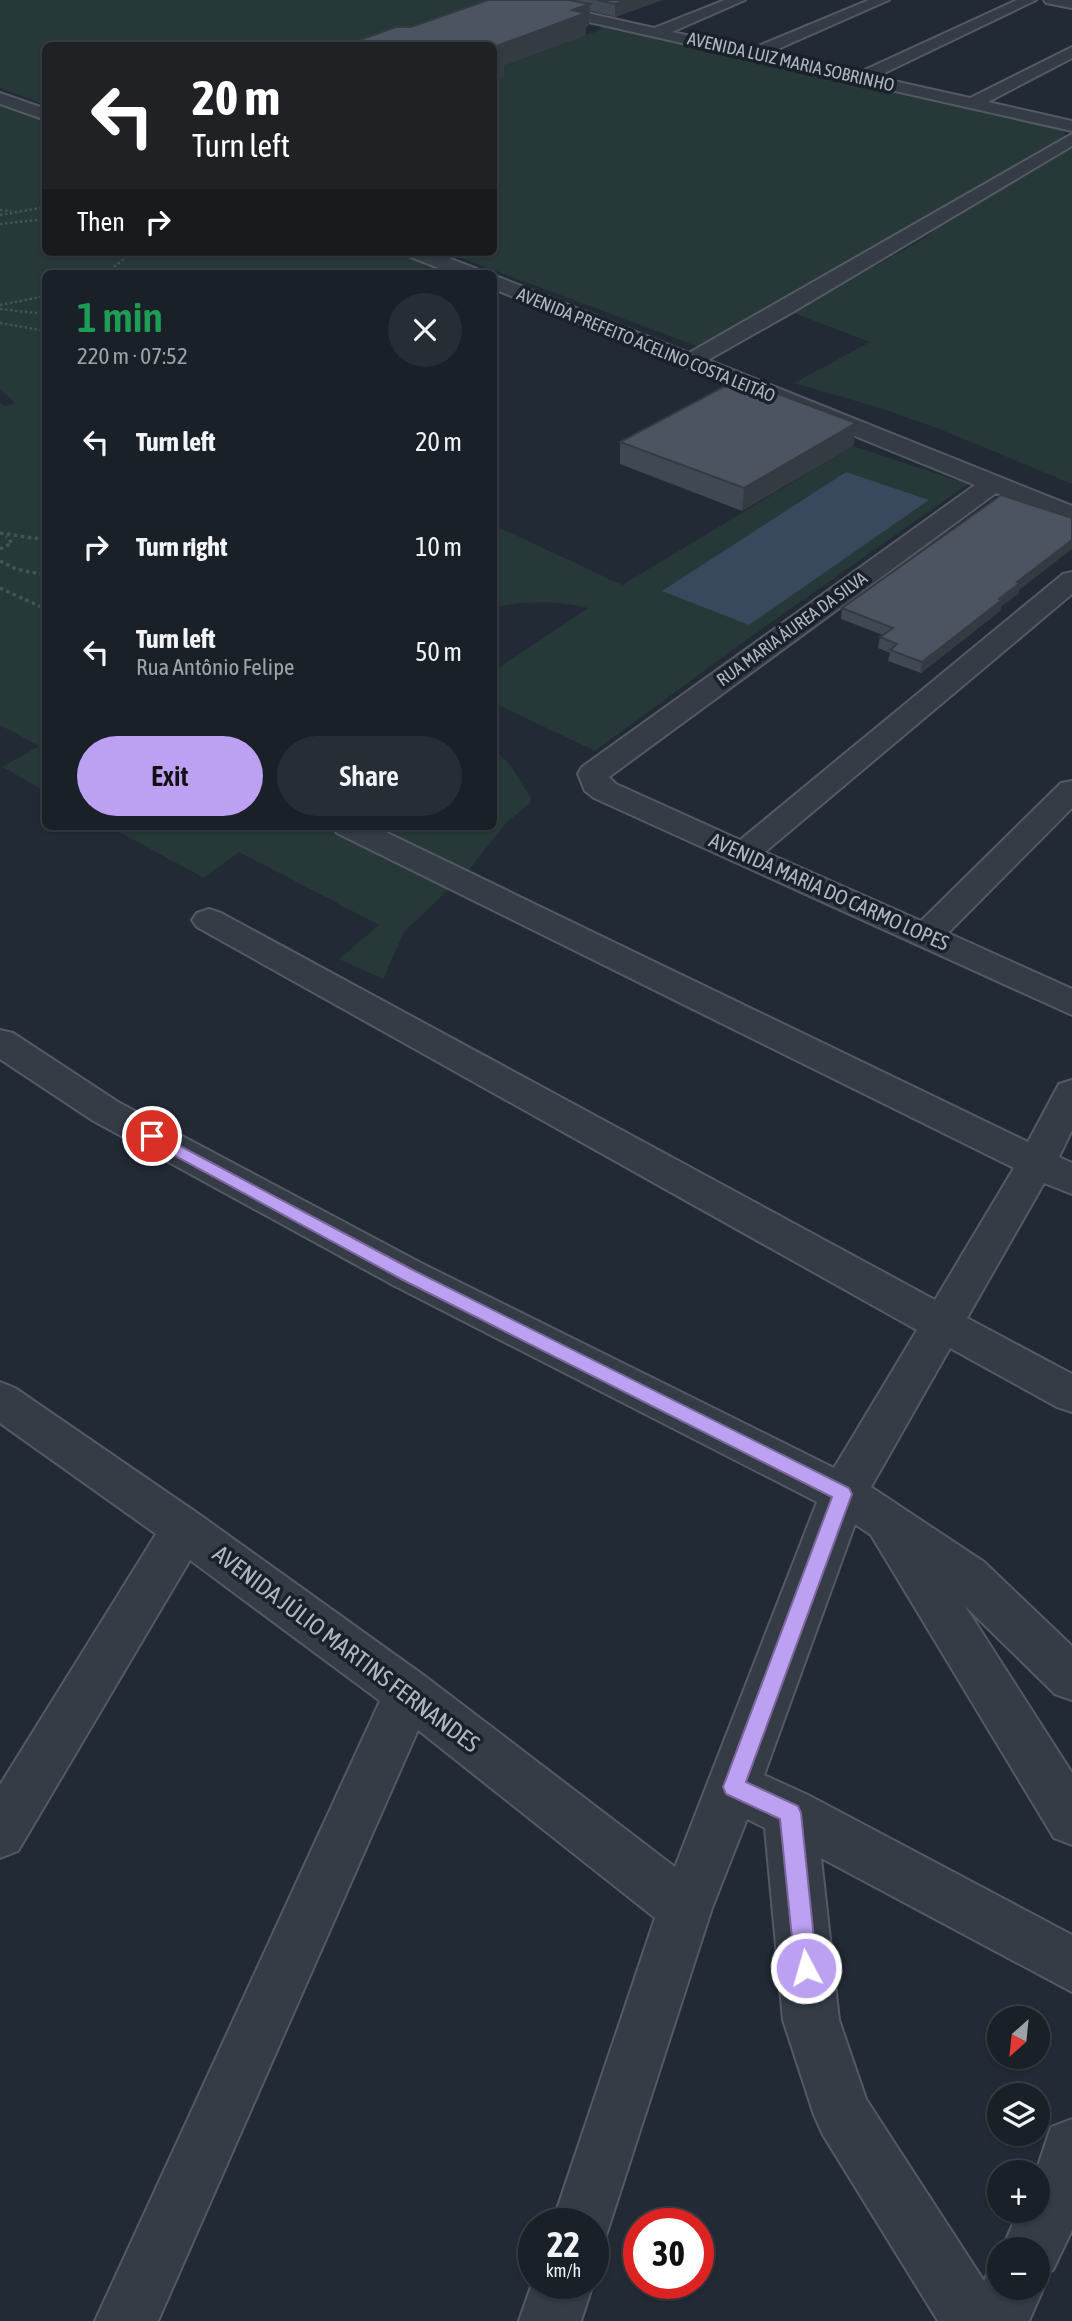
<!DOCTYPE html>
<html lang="en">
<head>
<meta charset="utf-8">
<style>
	:root { --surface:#1a2028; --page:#272d34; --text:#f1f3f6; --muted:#9fa3a8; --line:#383e45; --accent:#bca0f2 }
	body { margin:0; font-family:"Asap Condensed",sans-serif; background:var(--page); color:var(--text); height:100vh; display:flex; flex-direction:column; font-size:26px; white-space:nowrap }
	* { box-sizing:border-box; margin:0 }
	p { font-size:23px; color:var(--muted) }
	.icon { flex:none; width:38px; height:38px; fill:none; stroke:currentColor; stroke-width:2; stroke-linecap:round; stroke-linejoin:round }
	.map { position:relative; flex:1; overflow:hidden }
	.sheet { position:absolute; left:42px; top:270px; width:455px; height:560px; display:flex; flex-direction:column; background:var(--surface); border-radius:10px; box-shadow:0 2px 5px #0004,0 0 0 2px var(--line) }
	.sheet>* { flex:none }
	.guide { position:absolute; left:42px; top:42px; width:455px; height:214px; border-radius:10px; box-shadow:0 2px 5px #0004,0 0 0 2px var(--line); background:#202124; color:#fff; overflow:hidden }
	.needle { width:46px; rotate:207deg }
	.controls { position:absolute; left:987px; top:2006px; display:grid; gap:14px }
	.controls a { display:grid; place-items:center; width:63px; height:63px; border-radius:50%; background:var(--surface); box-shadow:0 2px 5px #0004,0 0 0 2px var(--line); font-size:35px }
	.speed { position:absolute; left:518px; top:2208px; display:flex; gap:14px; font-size:35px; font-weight:700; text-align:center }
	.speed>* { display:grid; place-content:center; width:91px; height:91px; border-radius:50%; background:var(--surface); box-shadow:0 2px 5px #0004,0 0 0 2px var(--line); line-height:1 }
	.speed small { font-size:18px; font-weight:400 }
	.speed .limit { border:10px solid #d22; background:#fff; color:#111 }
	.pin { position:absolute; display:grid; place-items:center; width:60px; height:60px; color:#fff; margin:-30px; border:4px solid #fff; border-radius:50%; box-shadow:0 2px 7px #0007 }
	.me { position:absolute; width:77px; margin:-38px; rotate:354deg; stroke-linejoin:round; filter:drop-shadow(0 0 5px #0008) }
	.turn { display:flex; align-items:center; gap:24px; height:147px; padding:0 35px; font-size:32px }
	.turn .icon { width:91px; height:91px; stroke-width:2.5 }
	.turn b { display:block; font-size:49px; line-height:60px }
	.then { display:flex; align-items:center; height:66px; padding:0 35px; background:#0003; gap:14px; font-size:26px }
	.round { display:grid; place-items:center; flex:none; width:74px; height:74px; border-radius:37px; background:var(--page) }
	.overview { display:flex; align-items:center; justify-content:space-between; height:119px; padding:0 35px }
	h1 { font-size:42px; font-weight:600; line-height:52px; color:#1e9e55 }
	.primary-button { display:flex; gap:14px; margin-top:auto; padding:14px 35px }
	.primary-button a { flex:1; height:80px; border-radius:42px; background:var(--accent); color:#111; font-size:28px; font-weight:600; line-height:80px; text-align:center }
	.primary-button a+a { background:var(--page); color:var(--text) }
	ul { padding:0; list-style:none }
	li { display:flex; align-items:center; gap:21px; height:105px; padding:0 35px }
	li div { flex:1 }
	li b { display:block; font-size:26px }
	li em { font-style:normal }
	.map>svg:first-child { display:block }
	.green { fill:#273838 }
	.water { fill:#39485d }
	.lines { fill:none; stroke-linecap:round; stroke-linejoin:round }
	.minor-casing { stroke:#535a63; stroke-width:4 }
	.path-far1 { stroke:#445355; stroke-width:2.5; stroke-dasharray:2.5 2.5; stroke-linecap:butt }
	.path { stroke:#445355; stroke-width:3.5; stroke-dasharray:3.5 3.5; stroke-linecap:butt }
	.minor { fill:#353c46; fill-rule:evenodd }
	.wall { fill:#404853 }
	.shaded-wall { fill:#343b43 }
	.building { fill:#4b5460; stroke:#343b43; stroke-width:2 }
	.route { fill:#bca0f2; stroke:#7a689d; stroke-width:2 }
	.labels { text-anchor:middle; stroke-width:7; stroke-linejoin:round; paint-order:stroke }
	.far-street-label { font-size:18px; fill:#b0b7c2; stroke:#1b212a }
	.street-label { font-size:21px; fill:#b0b7c2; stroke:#1b212a }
	.near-street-label { font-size:24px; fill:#b0b7c2; stroke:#1b212a }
</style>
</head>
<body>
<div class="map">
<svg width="1072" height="2321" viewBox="0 0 1072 2321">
	<rect width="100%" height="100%" fill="#222a35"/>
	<path class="green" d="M0 0H495L384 45 46 46 45 105 0 88Z
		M605 23 1062 128 1066 137 699 347 445 252H494V46H406L586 35 598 31Z
		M0 101 45 118 46 252H408L434 273H46L45 791 2 767 39 746 0 725V403L5 406 15 403 0 389Z
		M1072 147V484L942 430 883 409 794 383 870 342 791 312 927 237 943 223Z
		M853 446 968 484 749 638 595 751 494 703V671L588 608C557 601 524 600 494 608V525L622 585Z
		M494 749 510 765 531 798 530 803 506 823 467 872 404 932 383 979 339 959 379 925 239 852 204 878 108 826H494Z"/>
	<path class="water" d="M846 472 929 500 749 625 662 591Z"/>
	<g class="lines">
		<g class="minor-casing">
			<path id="minor" d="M502 0H529L654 28 725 0H745L672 32 751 49 869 0H889L769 53 858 73 1017 0H1036L876 77 970 98 1072 47V58L988 102 1072 121V131L509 4Z
				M1044 0H1072V8L1046 3Z
				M0 93 46 109V120L0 104Z
				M1072 134V146L791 313 708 360 1072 506V523L996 493 609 777 616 784 740 840 1063 574 1072 572V594L765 852 921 921 1061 783 1072 781V808L948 933 1072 989V1015L594 798 585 791 578 774 582 767 975 485 494 289V276L501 278 689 353Z
				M405 252H433L477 269 480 273H451L408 256Z
				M332 826H373L1028 1142 1059 1084 1072 1080V1130L1059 1157 1072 1163V1194L1044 1183 967 1318 1072 1374V1412L1057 1407 950 1348 871 1487 984 1562 1072 1646V1700L1055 1694 965 1606 1072 1773V1845L1054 1838 871 1535 855 1524 764 1775 808 1795 1072 1935V1992L821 1858 839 2020 866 2099 984 2281 991 2265 999 2262V2287H1038V2249H1002L1019 2210H1038V2172H1036L1051 2127 1072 2119V2230L1053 2270 1039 2276 1044 2287 1029 2321H938L823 2135 814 2115 783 2020 765 1828 747 1819 712 1908 603 2245 593 2249V2224H552L655 1918 418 1730 158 2321H95L380 1701 190 1560 18 1851 0 1858V1785L156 1534 0 1423V1382L15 1388 200 1515 426 1677 675 1867 817 1502 393 1285 92 1120 0 1059V1030L13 1033 118 1102 421 1263 834 1468 917 1330 197 927 192 920 197 913 209 909 221 913 935 1300 1014 1168 337 833Z
				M534 2278V2284H593L581 2321H519Z"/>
		</g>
		<path class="path-far1" d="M0 210 11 211
			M0 215 46 207
			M0 224 46 219
			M106 273 133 252
			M0 305 46 296
			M0 309 46 314
			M0 323 46 331"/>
		<path class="path" d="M0 533 46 540
			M0 549 12 543 6 536
			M0 561 16 569 46 575
			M0 588 46 609"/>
		<use href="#minor" class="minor"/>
	</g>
	<path class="wall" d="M488 0H662L615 17 590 11 589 25 586 27V35L504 65V76L411 27Z
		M856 423 853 446 742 511 620 464V442Z
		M1019 590 1018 594 1001 606 1000 611 921 673 888 661 890 653 878 648 880 637 883 635 841 619 842 608Z"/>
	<path class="shaded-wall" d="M627 0H662L615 17V4Z
		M590 4 589 25 586 27V35L504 65V76L494 80V47L572 10Z
		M856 423 853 446 742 511 744 488Z
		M1072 540V549L1019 590 1018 594 1001 606 1000 611 921 673 922 662 1017 582Z"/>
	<path class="building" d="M488 0H569L590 4 572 10 586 13 494 47V46H343L396 27H411Z
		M597 0H627L615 4Z
		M494 52 503 54 494 58Z
		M738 379 856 423 744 488 620 442Z
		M1001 495 1072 518V540L1017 582 1020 583 999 599 1002 600 922 662 890 650 897 644 880 637 893 628 842 608Z"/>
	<path class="route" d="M152 1131 413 1270 849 1488 852 1494 746 1782 798 1806 801 1813 817 1968 814 1976 806 1980 798 1976 795 1968 780 1819 726 1794 723 1787 832 1497 401 1279 146 1140 144 1136Z"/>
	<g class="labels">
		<g class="far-street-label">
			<text transform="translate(791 62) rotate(13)" y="6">AVENIDA LUIZ MARIA SOBRINHO</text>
			<text transform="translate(646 345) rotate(22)" y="6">AVENIDA PREFEITO ACELINO COSTA LEITÃO</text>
			<text transform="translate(792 629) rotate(-36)" y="6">RUA MARIA ÁUREA DA SILVA</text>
		</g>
		<g class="street-label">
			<text transform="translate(829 892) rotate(24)" y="7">AVENIDA MARIA DO CARMO LOPES</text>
		</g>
		<g class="near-street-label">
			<text transform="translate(346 1649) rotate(37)" y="8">AVENIDA JÚLIO MARTINS FERNANDES</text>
		</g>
	</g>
</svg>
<div class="controls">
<a><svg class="needle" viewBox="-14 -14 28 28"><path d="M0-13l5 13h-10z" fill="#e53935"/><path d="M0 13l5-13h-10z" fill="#9fa3a8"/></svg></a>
<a><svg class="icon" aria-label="layers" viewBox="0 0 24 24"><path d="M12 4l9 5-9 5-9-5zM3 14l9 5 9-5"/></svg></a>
<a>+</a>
<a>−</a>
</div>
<div class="speed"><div>22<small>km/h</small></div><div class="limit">30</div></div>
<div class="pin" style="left:152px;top:1136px;background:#d93025"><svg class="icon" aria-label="arrive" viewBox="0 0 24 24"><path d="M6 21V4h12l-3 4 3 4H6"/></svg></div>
<svg class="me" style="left:806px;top:1968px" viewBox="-20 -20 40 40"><circle r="17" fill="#bca0f2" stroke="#fff" stroke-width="3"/><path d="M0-11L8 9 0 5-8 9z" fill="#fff"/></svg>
<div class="guide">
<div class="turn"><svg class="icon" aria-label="left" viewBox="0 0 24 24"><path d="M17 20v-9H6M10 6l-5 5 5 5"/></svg><div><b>20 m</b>Turn left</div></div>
<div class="then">Then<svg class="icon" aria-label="right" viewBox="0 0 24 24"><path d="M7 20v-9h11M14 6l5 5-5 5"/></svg></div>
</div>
<section class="sheet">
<div class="overview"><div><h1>1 min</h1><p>220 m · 07:52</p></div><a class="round"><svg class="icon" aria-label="close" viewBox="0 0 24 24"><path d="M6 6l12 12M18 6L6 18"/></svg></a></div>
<ul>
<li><svg class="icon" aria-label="left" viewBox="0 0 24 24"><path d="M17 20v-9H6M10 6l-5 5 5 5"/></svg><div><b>Turn left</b></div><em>20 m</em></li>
<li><svg class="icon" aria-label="right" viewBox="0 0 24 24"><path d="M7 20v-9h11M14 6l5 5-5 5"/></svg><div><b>Turn right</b></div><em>10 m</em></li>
<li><svg class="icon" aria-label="left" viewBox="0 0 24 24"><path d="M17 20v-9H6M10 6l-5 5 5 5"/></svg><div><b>Turn left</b><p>Rua Antônio Felipe</p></div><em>50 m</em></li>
</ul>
<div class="primary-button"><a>Exit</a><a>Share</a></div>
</section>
</div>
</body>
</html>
